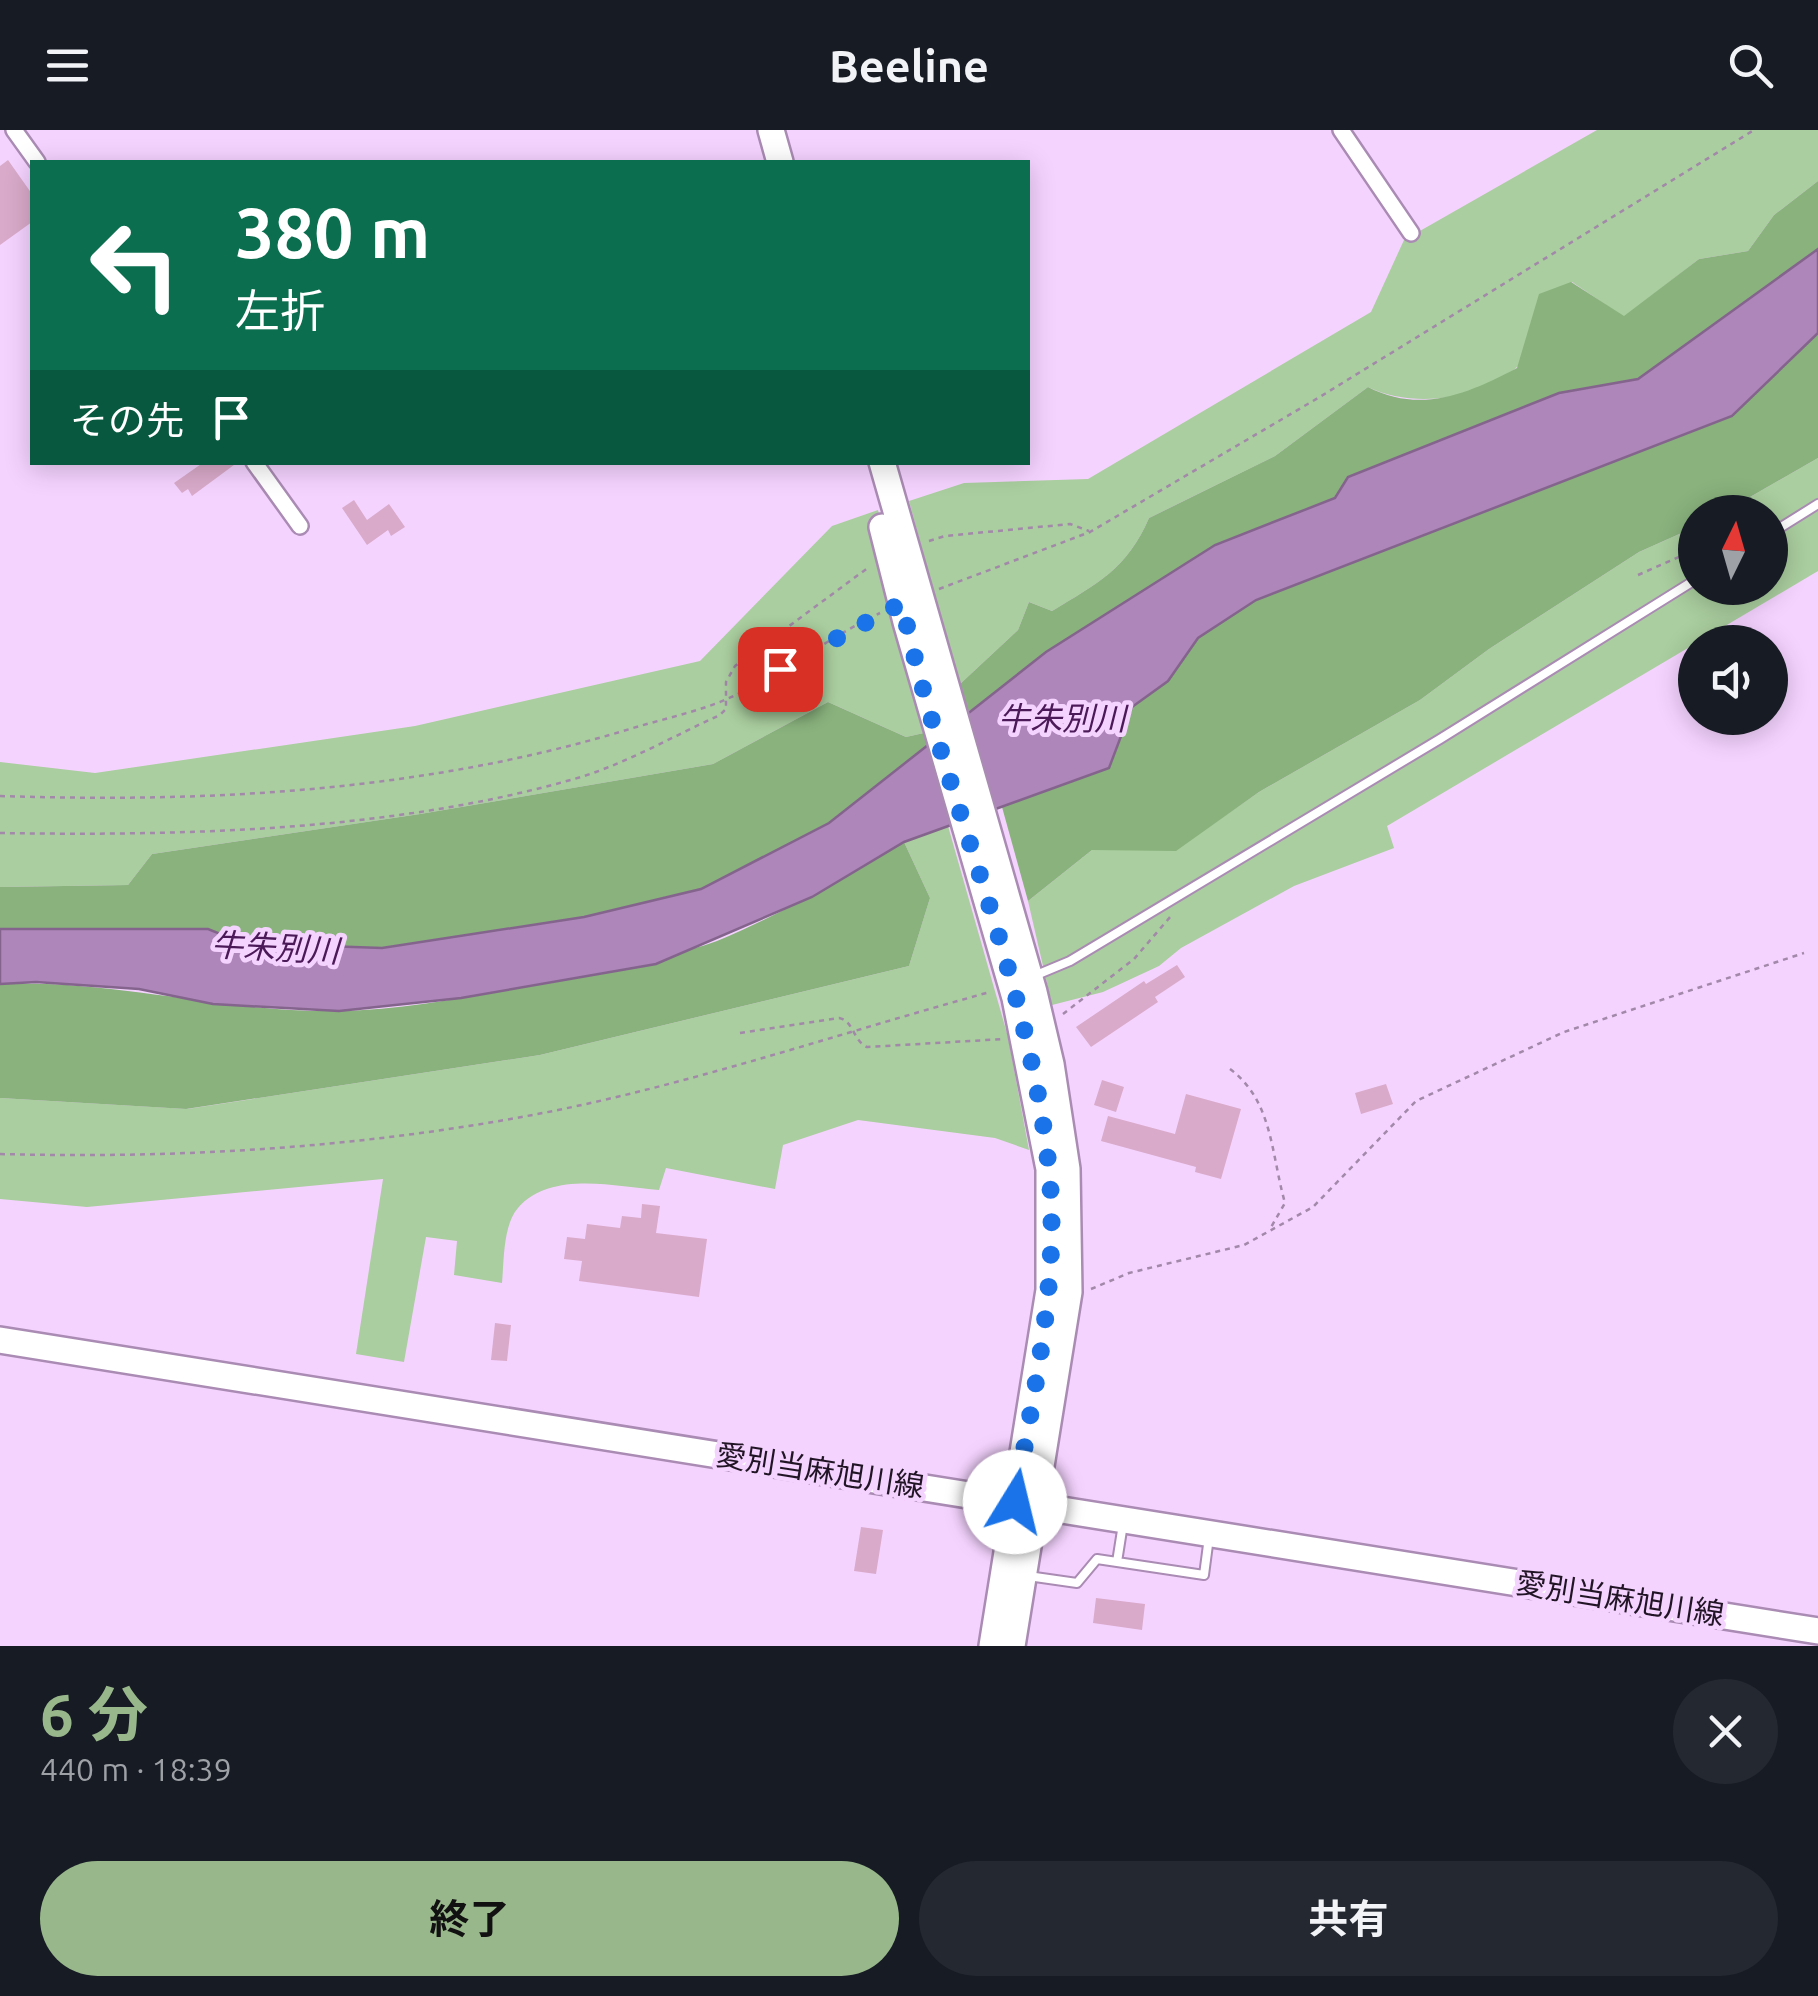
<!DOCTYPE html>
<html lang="ja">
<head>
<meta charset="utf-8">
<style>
	:root { --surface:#171b24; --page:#242831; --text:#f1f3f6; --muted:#9ea1a6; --accent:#98b78b }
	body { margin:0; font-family:Ubuntu,"Noto Sans JP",sans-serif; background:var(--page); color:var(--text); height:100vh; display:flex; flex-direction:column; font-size:38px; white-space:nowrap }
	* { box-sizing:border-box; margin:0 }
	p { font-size:32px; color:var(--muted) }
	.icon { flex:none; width:55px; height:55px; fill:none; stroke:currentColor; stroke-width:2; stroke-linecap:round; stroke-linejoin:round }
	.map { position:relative; height:1516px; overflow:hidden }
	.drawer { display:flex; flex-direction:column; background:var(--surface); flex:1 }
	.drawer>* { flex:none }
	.hud { position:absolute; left:30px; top:30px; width:1000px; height:305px; border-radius:0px; box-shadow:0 5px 25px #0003; background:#0b6e4f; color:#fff; overflow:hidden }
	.needle { width:65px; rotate:5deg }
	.controls { position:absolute; left:1678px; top:365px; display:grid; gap:20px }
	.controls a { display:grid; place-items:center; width:110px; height:110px; border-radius:50%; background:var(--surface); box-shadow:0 5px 25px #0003; font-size:50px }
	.pin { position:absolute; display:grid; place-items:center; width:85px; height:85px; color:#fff; margin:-42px; border-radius:20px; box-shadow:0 5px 15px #0006 }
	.me { position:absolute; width:110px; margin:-55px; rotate:9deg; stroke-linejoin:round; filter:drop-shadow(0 0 8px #0008) }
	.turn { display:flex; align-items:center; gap:35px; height:210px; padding:0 40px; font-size:45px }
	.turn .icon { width:130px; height:130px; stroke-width:2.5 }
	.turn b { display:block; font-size:70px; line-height:85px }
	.then { display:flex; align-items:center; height:95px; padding:0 40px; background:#0003; gap:20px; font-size:38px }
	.round { display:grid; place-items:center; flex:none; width:105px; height:105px; border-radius:52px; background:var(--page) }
	.head { display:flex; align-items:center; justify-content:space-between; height:170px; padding:0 40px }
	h1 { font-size:60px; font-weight:700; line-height:75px; color:var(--accent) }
	.button { display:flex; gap:20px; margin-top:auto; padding:20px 40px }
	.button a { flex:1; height:115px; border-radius:60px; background:var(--accent); color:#111; font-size:40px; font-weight:700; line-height:115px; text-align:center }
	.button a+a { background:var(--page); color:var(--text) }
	header { display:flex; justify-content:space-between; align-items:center; height:130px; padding:0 40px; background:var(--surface); font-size:45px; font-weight:700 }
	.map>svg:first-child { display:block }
	.green { fill:#aace9f }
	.forest { fill:#89b27d }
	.water { fill:#ae86ba; stroke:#84648d; stroke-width:2.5 }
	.building { fill:#d9aaca }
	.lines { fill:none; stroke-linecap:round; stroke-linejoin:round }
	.service-casing { stroke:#aa8bb3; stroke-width:12 }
	.minor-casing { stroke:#aa8bb3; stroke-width:20 }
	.primary-casing { stroke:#aa8bb3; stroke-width:30 }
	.path { stroke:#a288a9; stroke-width:2.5; stroke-dasharray:5 5; stroke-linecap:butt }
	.service { stroke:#fff; stroke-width:8 }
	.minor { stroke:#fff; stroke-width:15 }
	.primary { stroke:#fff; stroke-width:25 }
	.route { stroke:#1a73e8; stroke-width:18; stroke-dasharray:0 32.4 }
	.labels { text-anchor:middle; stroke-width:9; stroke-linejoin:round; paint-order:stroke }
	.street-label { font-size:30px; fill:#211525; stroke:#f5d3ff }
	.water-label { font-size:32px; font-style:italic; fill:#4b1958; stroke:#f5d3ff }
</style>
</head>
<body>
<header><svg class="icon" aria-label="menu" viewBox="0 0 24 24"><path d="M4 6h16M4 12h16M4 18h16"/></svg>Beeline<svg class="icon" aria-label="search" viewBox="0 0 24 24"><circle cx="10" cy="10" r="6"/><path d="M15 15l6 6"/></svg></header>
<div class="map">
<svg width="1818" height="1516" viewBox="0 0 1818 1516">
	<rect width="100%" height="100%" fill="#f5d3ff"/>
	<path class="green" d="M1597 0H1818V51L1774 85 1748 121 1699 129 1624 187 1572 152C1558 173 1533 224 1516 238 1479 271 1410 278 1368 257L1275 326 1149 388C1127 439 1098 453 1052 481L1029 472 1018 500 959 555 909 371 964 353 1088 349 1371 182 1404 110Z
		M1818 328V441L1387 696 1394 718 1294 756 1181 818 1159 836 1103 862 1052 875 1028 771 1092 720H1176L1259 662 1420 570 1489 519 1639 422 1695 397V458H1770V382H1724Z
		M878 380 937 600 906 607 828 572 713 634 420 684 152 724 128 755 0 757V632L95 643 415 596 700 531 832 396Z
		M948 696 1008 907 1029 1020 995 1008 858 990 783 1015 775 1059 666 1038 659 1060C616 1057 551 1040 518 1078 503 1095 504 1131 502 1153L454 1145 457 1111 426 1107 404 1232 356 1224 383 1049 87 1077 0 1069V968L187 979 540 925 909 836 930 768 904 712Z"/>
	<path class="forest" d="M1818 51V119L1638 249 1559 263 1335 368 1215 415 1046 522 968 583 959 555 1018 500 1029 472 1052 481C1098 453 1127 439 1149 388L1275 326 1368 257C1420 284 1468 264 1517 238L1539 164 1571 152 1624 186 1699 129 1748 121 1774 85Z
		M1818 203V328L1724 382H1695V397L1639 422 1489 519 1420 570 1259 662 1176 721 1092 720 1028 771 1002 677 1109 638 1131 577 1168 551 1198 508 1256 470 1732 286Z
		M828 572 906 607 937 600 939 606 829 693 701 759 584 787 382 818 243 813 208 799H0V757L128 755 152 724 420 684 713 634Z
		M904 712 930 768 909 836 540 925 186 979 0 968V854C114 849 224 883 338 881 429 880 519 856 606 836 642 828 683 824 717 811 782 784 843 748 904 712Z"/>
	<path class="water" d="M1818 119V203L1732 286 1256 470 1198 508 1168 551 1132 577 1109 638 904 712 812 767 656 834 461 868 339 881 213 874 139 859 36 852 0 854V799H208L243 813 382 818 584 787 701 759 829 693 1046 522 1215 415 1335 368 1348 347 1559 263 1638 249Z"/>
	<path class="building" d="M8 30 32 64V92L0 115V36Z
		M204 332H238L192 366 188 359 182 363 174 353Z
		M354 370 367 390 389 374 405 397 391 406 388 400 367 415 342 378Z
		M1177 835 1185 847 1155 867 1158 872 1091 917 1076 897 1144 851 1146 854Z
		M1102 950 1124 957 1116 982 1094 975Z
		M1386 954 1393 974 1361 984 1355 963Z
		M1186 964 1241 979 1221 1049 1195 1042 1196 1037 1101 1011 1108 986 1175 1004Z
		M642 1074 660 1076 656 1103 707 1109 699 1167 579 1151 582 1131 564 1129 567 1107 585 1109 587 1094 620 1098 622 1086 641 1088Z
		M495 1193 511 1195 507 1231 491 1230Z
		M861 1397 883 1400 876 1444 854 1441Z
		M1096 1468 1145 1474 1142 1500 1093 1493Z"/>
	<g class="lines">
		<g class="service-casing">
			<path id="service" d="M1770 404 1818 374
				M1034 846 1070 831 1440 609 1695 450
				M1117 1432 1123 1394
				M1028 1446 1077 1453 1097 1429 1204 1445 1209 1407"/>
		</g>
		<g class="minor-casing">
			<path id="minor" d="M14 0 37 32
				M1341 0 1411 103
				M254 332 300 396"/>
		</g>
		<g class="primary-casing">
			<path id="primary" d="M771 0 780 32
				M882 332 1034 862 1051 934 1067 1039 1069 1162 1012 1516
				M882 397 906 492 1015 868 1049 1039V1160L992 1516
				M0 1210 1818 1501"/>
		</g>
		<path class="path" d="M929 411 945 406 1070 394 1089 401
			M1638 445 1695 420
			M939 459 1090 402 1318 268 1754 0
			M0 666C214 673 427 661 633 598 663 589 697 582 727 569 780 546 827 508 880 483
			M0 703C188 706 392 701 574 649 624 635 673 606 720 585L726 579V552L735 536 869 437
			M1063 884 1134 829 1171 786
			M740 903 839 888C854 891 853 911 867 917L1004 909
			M1230 939C1273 971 1271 1024 1285 1073L1270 1099
			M0 1024C187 1029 374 1017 558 980 704 950 847 901 990 862
			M1091 1159 1129 1143 1244 1115 1313 1077 1416 971 1564 902 1804 823"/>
		<use href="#service" class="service"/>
		<use href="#minor" class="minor"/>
		<use href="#primary" class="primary"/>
	</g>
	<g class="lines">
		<path class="route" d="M780 539 902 473C942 663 1029 845 1049 1040 1060 1151 1033 1263 1015 1372"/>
	</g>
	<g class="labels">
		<g class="street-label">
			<text transform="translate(820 1341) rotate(9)" y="10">愛別当麻旭川線</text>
			<text transform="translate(1620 1469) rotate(9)" y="10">愛別当麻旭川線</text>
		</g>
		<g class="water-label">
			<text x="1062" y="600">牛朱別川</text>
			<text transform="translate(275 818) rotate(3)" y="11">牛朱別川</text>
		</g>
	</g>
</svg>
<div class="controls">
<a><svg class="needle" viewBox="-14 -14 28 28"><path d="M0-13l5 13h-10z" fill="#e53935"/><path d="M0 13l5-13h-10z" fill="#9ea1a6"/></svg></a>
<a><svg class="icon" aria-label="sound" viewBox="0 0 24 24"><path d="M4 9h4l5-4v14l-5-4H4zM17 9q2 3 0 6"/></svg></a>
</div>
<div class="pin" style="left:780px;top:539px;background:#d93025"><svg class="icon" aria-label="arrive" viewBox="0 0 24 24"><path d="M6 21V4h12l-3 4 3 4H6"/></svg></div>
<svg class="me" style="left:1015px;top:1372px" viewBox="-20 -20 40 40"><circle r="19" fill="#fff"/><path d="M0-13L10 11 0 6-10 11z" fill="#1a73e8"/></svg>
<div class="hud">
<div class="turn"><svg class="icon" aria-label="left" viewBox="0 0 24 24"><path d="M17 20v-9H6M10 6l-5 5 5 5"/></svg><div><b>380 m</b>左折</div></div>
<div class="then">その先<svg class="icon" aria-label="arrive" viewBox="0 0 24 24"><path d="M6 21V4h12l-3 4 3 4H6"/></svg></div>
</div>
</div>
<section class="drawer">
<div class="head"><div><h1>6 分</h1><p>440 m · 18:39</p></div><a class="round"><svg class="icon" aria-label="close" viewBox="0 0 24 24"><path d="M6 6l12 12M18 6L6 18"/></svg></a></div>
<div class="button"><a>終了</a><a>共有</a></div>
</section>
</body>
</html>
